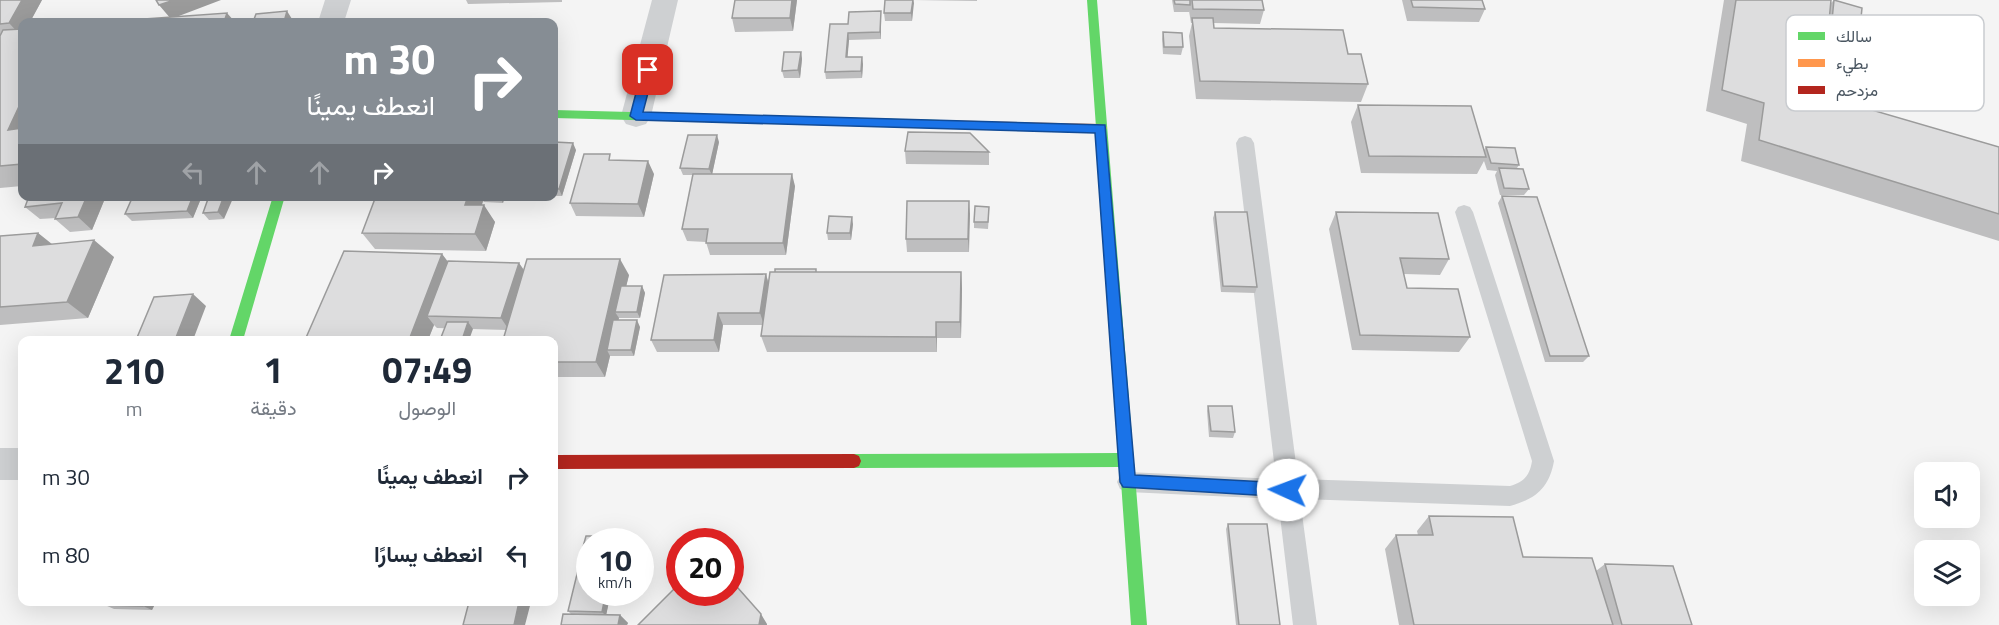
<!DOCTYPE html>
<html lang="ar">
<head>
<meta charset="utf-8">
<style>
	:root { --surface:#fff; --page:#f2f2f3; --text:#1f2937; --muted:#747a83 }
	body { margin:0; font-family:"Titillium Web",Vazirmatn,sans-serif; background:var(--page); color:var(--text); direction:rtl; height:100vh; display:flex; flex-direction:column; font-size:22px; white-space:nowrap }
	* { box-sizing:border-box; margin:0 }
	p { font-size:20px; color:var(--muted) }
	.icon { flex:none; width:33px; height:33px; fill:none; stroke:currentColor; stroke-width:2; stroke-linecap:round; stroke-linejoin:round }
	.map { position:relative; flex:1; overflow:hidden; direction:ltr }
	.sheet { position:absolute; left:18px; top:336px; width:540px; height:270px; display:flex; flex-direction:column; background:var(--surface); border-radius:12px; box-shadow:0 6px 24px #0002; direction:rtl }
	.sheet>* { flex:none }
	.banner { position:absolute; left:18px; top:18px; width:540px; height:183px; border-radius:12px; box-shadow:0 6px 24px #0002; direction:rtl; background:#868d94; color:#fff; overflow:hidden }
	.buttons { position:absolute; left:1914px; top:462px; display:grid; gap:12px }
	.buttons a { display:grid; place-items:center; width:66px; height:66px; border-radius:12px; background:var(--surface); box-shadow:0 6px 24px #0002; font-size:30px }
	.speed { position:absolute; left:576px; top:528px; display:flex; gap:12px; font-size:30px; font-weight:700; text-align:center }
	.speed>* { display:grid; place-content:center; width:78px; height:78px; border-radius:50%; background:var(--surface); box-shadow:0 6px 24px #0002; line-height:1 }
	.speed small { font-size:15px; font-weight:400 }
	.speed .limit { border:9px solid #d22; background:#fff; color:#111 }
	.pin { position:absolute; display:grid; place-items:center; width:51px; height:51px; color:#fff; margin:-26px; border-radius:12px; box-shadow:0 3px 9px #0006 }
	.me { position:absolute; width:66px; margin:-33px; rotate:272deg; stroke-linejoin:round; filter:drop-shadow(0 0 4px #0008) }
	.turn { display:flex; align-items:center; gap:21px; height:126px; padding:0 24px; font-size:27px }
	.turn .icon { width:78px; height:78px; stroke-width:2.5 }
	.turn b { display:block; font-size:42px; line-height:51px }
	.lanes { display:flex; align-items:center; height:57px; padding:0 24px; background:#0003; justify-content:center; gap:30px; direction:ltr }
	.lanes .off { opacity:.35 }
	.eta { display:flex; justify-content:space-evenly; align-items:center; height:102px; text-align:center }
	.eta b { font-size:36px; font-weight:700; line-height:42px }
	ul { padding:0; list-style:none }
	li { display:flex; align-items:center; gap:18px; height:78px; padding:0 24px }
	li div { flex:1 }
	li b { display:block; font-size:22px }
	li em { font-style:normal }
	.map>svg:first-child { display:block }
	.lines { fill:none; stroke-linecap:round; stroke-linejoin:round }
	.lane { fill:#ced0d2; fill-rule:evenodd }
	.street { fill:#ced0d2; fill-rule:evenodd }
	.fast { fill:#63d668; fill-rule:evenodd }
	.slow { fill:#ff974d; fill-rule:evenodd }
	.jam { fill:#b3261e; fill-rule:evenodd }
	.wall { fill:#bebebf }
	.shaded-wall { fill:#9b9b9b }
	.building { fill:#ddddde; stroke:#9b9b9b; stroke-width:1.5 }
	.route { fill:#1a73e8; stroke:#114b97; stroke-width:1.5 }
	.key { fill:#fff; stroke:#c9ccd0; stroke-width:1.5 }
	.key-label { font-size:16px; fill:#4a5661 }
</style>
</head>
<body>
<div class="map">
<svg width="1999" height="625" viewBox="0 0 1999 625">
	<rect width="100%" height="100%" fill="#f4f4f4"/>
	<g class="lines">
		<path class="lane" d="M1245 136 1251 138 1254 143 1298 479 1510 486C1524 482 1530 475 1532 461L1455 212 1458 207 1464 205 1470 207 1473 212 1554 461C1549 488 1536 499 1510 506L1300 499 1317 625H1293L1278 499 1128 492 1120 489 1117 482 1120 475 1128 472 1276 479 1236 143 1239 138Z"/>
		<path class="street" d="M325 0H351L344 22H318Z
			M652 0H678L651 116 646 124 636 127 626 124 621 116Z
			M0 448H22V480H0Z"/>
		<path class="fast" d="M1087 0H1097L1147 625H1131L1120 467 854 468 849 466 847 461 849 456 854 454 1119 453Z
			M554 110 940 120 946 124 940 128 554 118Z
			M273 196H285L243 340H229Z"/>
		<path class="slow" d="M940 120 1101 124 1107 128 1101 132 940 128 934 124Z"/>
		<path class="jam" d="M854 454 859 456 861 461 859 466 854 468 554 469V455Z"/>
	</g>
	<path class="wall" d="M0 0H42L30 22H22V186L0 188Z
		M466 0H562V2L468 4Z
		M735 0H797L793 31 735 32 732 18Z
		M875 0H977V1L913 0 912 21H885L884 13 885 0Z
		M1172 0H1262L1264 10 1260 24 1214 23V28L1348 54 1368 84 1361 102 1196 99 1189 36 1192 23H1191L1189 11V12H1174Z
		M1402 0H1482L1485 9 1479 22 1407 21Z
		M1724 0H1831L1830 4 1834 0 1860 28 1854 35 1828 28 1824 74 1858 106 1999 147V241L1741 161 1747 124 1706 111Z
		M881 19V39L849 40 847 57 863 64 862 78 826 79 825 72 848 24Z
		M1163 32 1183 47 1181 55 1163 54 1162 39Z
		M801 52 802 59 800 78H784L782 71Z
		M1358 105 1484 150 1486 147 1519 165 1517 168 1529 189 1524 195H1500L1495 175 1497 171 1487 170 1484 161 1477 174 1361 173 1351 122Z
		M554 142 576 150 562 196H554Z
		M719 142 712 174 795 186 786 255H710L706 242 687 241 682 229 693 175H683L680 168Z
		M905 151 989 152V165L906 164Z
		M613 160 654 174 644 217 576 216 570 203Z
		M106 196 92 230 70 232 55 219 56 218 40 219 25 207Z
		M133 196H202L193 218 132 221 125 214Z
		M209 196 224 219 209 220 203 213Z
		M376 196H505L503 203 484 202 483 201 482 205 495 222 486 251 375 249 362 233Z
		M1502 196 1589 356 1583 362H1545L1498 203Z
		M969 201V252H907L906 239Z
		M1215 212 1257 287 1255 293 1221 292 1213 218Z
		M1336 212 1449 259 1440 275 1404 274 1407 288 1470 337 1459 352 1352 350 1329 229Z
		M989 214 988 229 974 228V222Z
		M853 224 851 240H828L827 233Z
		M38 233 52 244 114 257 88 318 0 325V236Z
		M442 254 448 262 519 263 524 270 629 275 626 286H642L645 293 640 318H619L618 320 640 327 634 356H610L605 377H554V340L507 330 437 328 434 325 428 340H305Z
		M817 272H961L962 289 961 338H937V352H767L761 336 763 325H723L719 352H657L651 340 766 274 769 284Z
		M1208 406 1235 432 1233 438 1209 437 1207 411Z
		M1429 516 1523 557 1596 571 1605 564 1692 625H1399L1385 549 1396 535H1418L1417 531Z
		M1228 524 1280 625H1236L1226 529Z
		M586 536H609L613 542H590V558H586L581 554Z
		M611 592 606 615H620L628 623 627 625H561L571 614 568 611Z
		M156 602 152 610 114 609 105 605Z"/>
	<path class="shaded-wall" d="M22 0H42L30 22H22V37L9 23Z
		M174 0H221L171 19 159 5Z
		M792 0H797L793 31 790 18Z
		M913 0 914 3 912 21 911 13Z
		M287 11 292 19 291 22H284Z
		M881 11V39L880 32Z
		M227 13 235 22H224Z
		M848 33 849 40 847 64 846 57Z
		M801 52 802 59 800 78 798 70Z
		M862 57 863 64 862 78 861 71Z
		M22 100V143L8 130Z
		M717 135 719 142 712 175 709 169Z
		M573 143 576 150 562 196 559 189Z
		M648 161 654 174 644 217 638 204Z
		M792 174 795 186 786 255 783 243Z
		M87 196H106L92 230 78 217Z
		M193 196H202L193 218 187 211Z
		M224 196H234L224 219 218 212Z
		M468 196H480L483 201 476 222 465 205Z
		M499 196H505L503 203Z
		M969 201 970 214 969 252 968 239Z
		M484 205 495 222 486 251 475 234Z
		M852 217 853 224 851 240 850 233Z
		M38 233 59 250 33 246Z
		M94 240 114 257 88 318 67 302Z
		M442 254 454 270 427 316 434 325 428 340H409Z
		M620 259 629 275 620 312H615L619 318 611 350H607L610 356 605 377 596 362Z
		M519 263 527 275 509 330 501 318Z
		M961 272 962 289 961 338 960 322Z
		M766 274 769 286 764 325 760 313Z
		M642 286 645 293 640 318 637 312Z
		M193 294 206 306 193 340H175Z
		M718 313 723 325 719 352 714 340Z
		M637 320 640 327 634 356 631 350Z
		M468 322 473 329 469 340H462Z
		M936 322 937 338V352L936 337Z
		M609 536 613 541V542H608Z
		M606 592H611L606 616 602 612Z
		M145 602H156L152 610 143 606Z
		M519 602H531L525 625H514Z
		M761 614 767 624V625H759Z
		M620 615 628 623 627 625H618Z"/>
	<path class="building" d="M0 0H22L9 23 0 24Z
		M156 0H174L159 5Z
		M735 0H792L790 18H732Z
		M885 0H913L911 13H884Z
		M1174 0H1190V5L1175 4Z
		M1192 0H1262L1264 10 1193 9Z
		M1411 0H1482L1485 9 1413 7Z
		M1736 0H1831L1824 74 1859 84 1858 106 1999 147V214L1759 140 1764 103 1722 90Z
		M1834 0 1862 8 1860 28 1832 20Z
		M287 11 284 22H271L272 21 253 22 256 14Z
		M881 11 880 32 848 33 846 57H862L861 71 825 72 830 24H848L849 12Z
		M227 13 224 22H102Z
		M1192 18H1213L1214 28 1343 30 1348 54H1361L1368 84 1200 81Z
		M22 29V100L8 130 22 128V164L0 166V36L3 30Z
		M1163 32 1182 33 1183 47H1164Z
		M784 52H801L798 70 782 71Z
		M1358 105 1471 106 1486 157 1369 156Z
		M908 132 970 133 989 152 905 151Z
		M688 135H717L709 169 680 168Z
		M554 142 573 143 559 189H554Z
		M1486 147 1515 148 1519 165 1491 163Z
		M584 154H610L609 160 648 161 638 204 570 203Z
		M1499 168 1523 169 1529 189 1504 188Z
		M693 174H792L783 243H706L708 229H682Z
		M29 196H87L78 217 55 219 62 203 25 207Z
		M133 196H193L187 211 125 214Z
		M209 196H224L218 212 203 213Z
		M376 196H468L465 205H484L475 234 362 233Z
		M1502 196 1537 197 1589 356H1550Z
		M907 201H969L968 239H906Z
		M975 206 989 207 988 222H974Z
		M1215 212H1247L1257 287 1223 286Z
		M1336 212 1438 213 1449 259 1400 258 1407 288 1458 289 1470 337 1360 335Z
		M829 216 852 217 850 233H827Z
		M38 233 33 246 94 240 67 302 0 307V236Z
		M344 251 442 254 409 340H305Z
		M527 259H620L596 362H554V340H503Z
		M448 261 519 263 501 318 427 316Z
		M775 269H816V272H775Z
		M770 272H961L960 322H936V337L761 336Z
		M766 274 760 313H718L714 340H651L664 275Z
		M621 286H642L637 312H615Z
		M193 294 175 340H136L154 297Z
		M613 320H637L631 350H607Z
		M447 322H468L462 340H440Z
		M1208 406H1232L1235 432 1211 431Z
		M1429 516 1513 517 1523 557 1592 558 1613 625H1414L1396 535H1433Z
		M1228 524H1267L1280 625H1239Z
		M586 536H609L608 542H590V554H581Z
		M1605 564 1673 566 1692 625H1622Z
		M579 566H590V592H606L602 612 568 611Z
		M730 579 761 614 759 625H638L680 583V592H730Z
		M107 602H145L143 606 105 605Z
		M469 602H519L514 625H463Z
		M563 614 620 615 618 625H561Z"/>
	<path class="route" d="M648 65 654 70 643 112 1105 125 1135 475 1288 483 1294 485 1296 490 1294 495 1288 497 1123 487 1120 482 1095 133 636 120 630 116 642 70Z"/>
	<rect x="1786" y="15" width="198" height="96" rx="9" class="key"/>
	<rect x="1798" y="32" width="27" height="8" fill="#63d668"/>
	<rect x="1798" y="59" width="27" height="8" fill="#ff974d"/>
	<rect x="1798" y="86" width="27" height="8" fill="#b3261e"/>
	<g class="key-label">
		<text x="1836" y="42">سالك</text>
		<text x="1836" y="69">بطيء</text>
		<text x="1836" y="96">مزدحم</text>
	</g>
</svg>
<div class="buttons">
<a><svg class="icon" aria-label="sound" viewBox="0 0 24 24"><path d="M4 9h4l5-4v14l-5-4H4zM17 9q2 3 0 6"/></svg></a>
<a><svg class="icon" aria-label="layers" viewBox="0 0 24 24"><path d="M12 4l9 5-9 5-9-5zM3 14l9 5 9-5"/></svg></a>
</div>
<div class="speed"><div>10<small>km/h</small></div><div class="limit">20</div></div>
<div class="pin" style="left:648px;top:70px;background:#d93025"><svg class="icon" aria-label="arrive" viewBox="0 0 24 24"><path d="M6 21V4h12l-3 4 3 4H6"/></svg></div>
<svg class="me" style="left:1288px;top:490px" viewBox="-20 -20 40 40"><circle r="19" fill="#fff"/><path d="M0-13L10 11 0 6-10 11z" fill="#1a73e8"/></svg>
<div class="banner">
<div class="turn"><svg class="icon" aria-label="right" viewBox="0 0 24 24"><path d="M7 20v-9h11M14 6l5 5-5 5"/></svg><div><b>30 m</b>انعطف يمينًا</div></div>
<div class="lanes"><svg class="icon off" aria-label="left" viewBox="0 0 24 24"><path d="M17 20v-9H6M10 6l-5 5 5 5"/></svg><svg class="icon off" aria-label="ahead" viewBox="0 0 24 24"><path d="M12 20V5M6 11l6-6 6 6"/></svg><svg class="icon off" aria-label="ahead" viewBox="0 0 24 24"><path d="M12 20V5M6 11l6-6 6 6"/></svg><svg class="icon" aria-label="right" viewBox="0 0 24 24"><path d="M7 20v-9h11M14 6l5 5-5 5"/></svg></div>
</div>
<section class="sheet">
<div class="eta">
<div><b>07:49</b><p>الوصول</p></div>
<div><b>1</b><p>دقيقة</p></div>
<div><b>210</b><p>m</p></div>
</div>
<ul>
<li><svg class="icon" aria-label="right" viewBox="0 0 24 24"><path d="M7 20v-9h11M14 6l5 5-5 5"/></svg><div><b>انعطف يمينًا</b></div><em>30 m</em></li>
<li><svg class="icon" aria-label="left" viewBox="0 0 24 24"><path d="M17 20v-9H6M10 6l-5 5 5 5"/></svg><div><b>انعطف يسارًا</b></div><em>80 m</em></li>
</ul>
</section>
</div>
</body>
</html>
